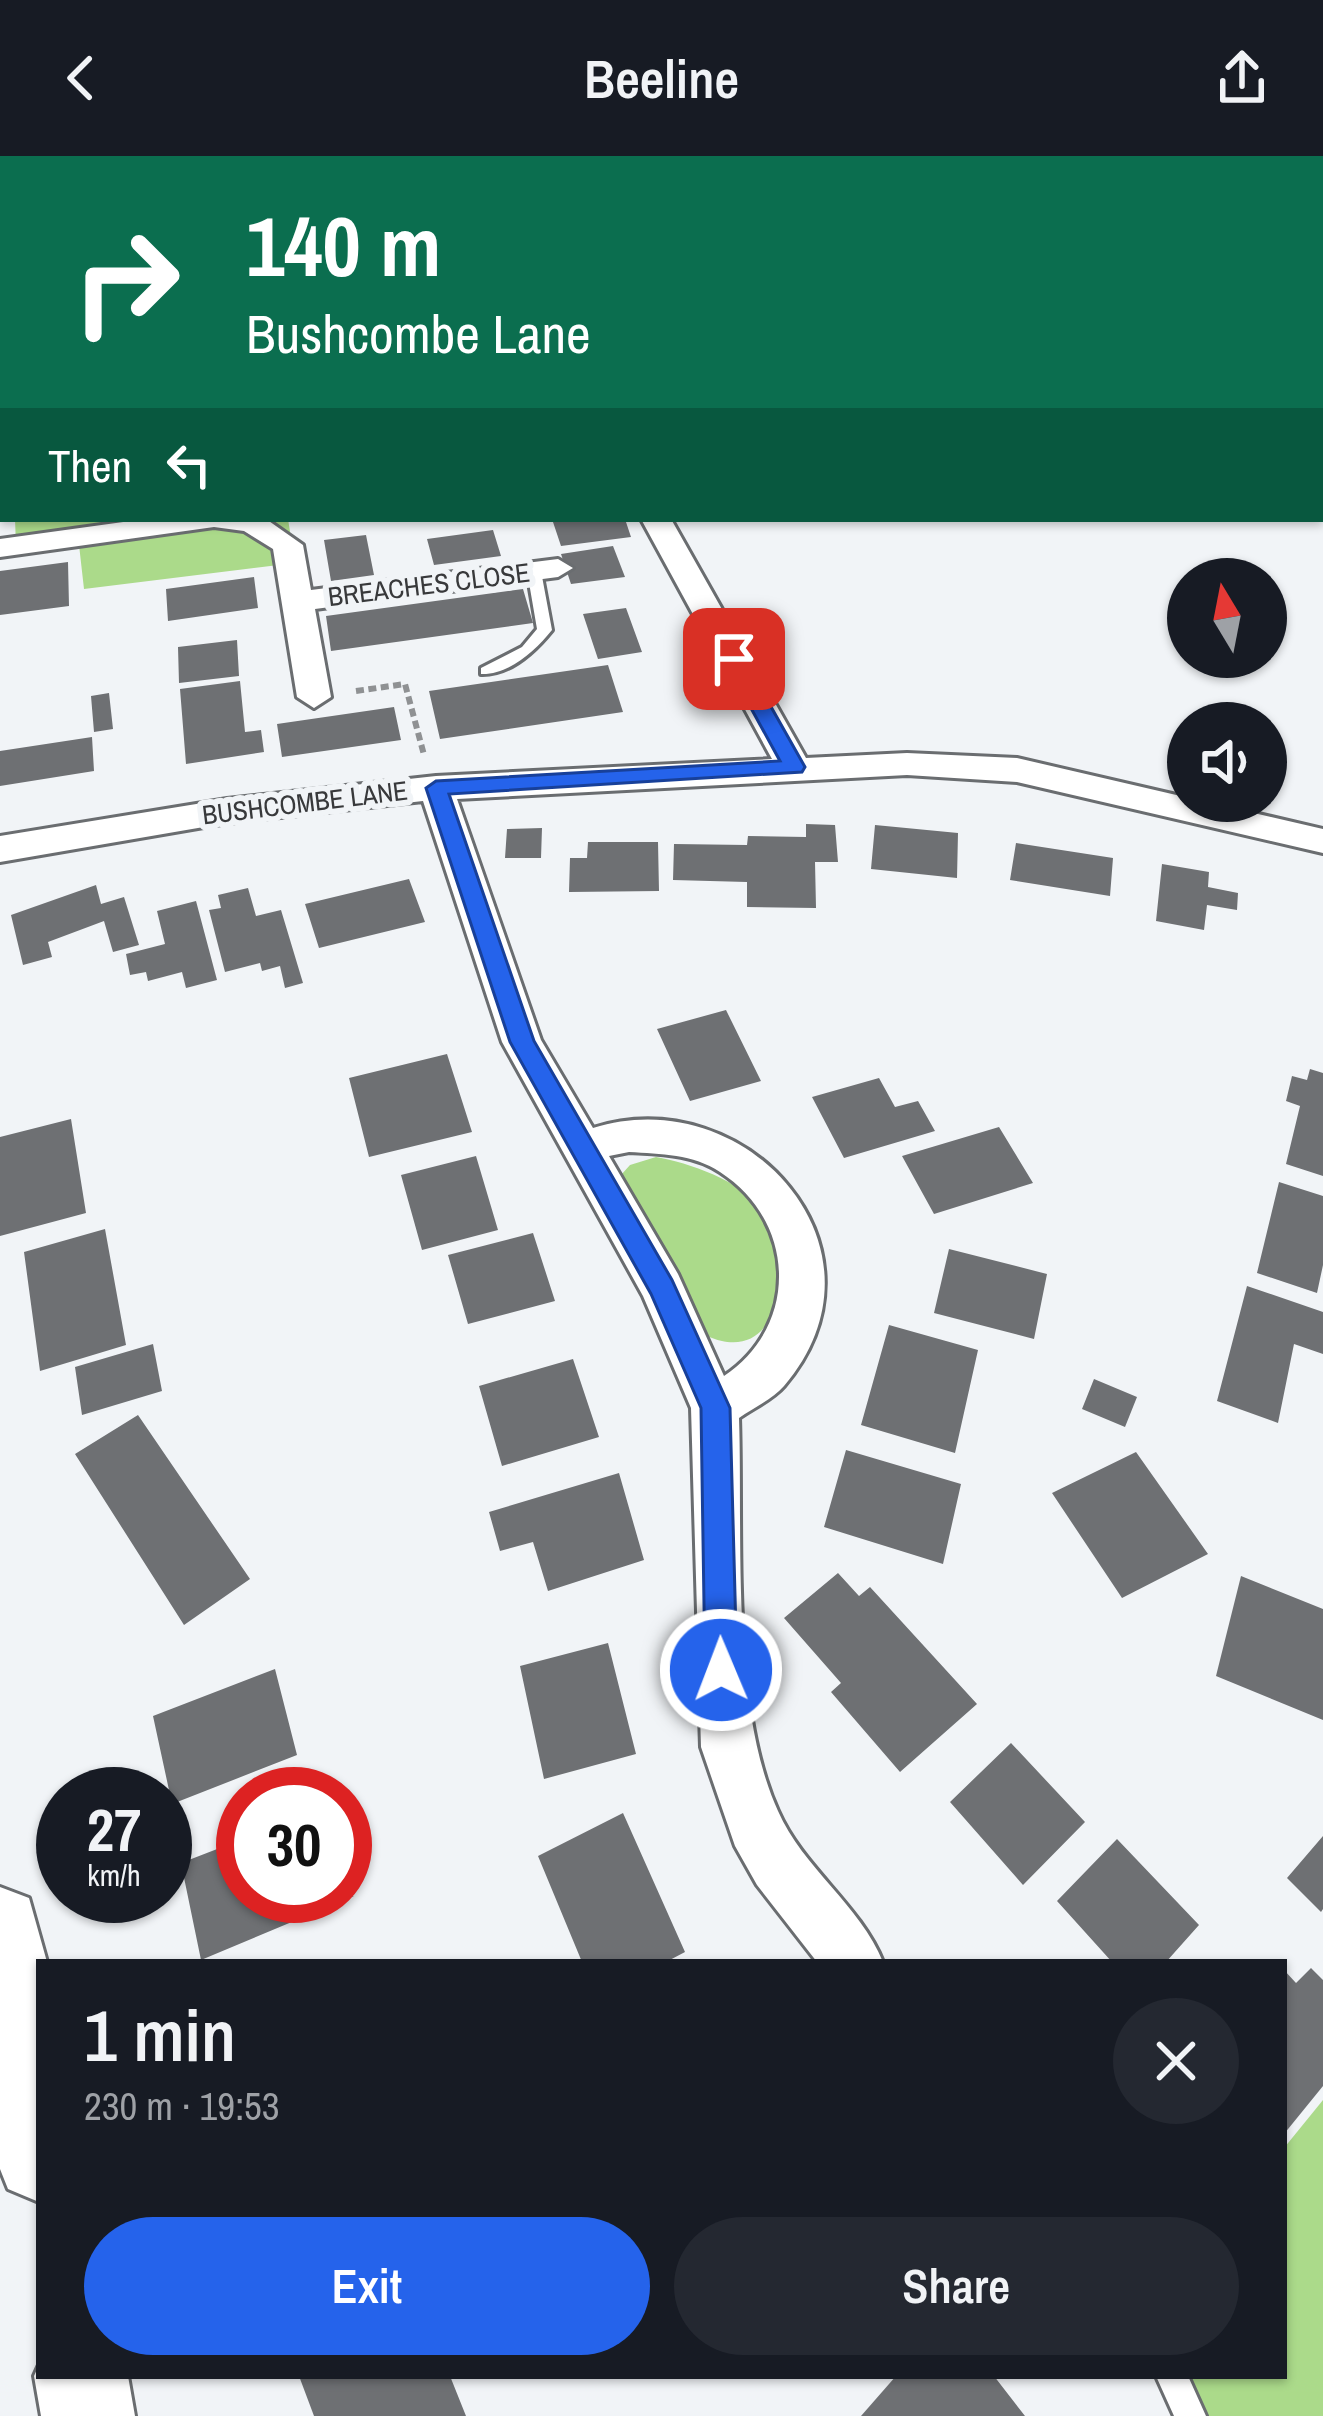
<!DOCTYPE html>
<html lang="en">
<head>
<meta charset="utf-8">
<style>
	:root { --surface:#171b24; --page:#242831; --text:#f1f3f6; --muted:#9ea1a6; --accent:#2563eb }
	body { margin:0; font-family:"Archivo Narrow",sans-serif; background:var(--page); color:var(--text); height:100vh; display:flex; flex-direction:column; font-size:45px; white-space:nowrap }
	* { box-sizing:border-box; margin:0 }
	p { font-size:39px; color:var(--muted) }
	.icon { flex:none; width:66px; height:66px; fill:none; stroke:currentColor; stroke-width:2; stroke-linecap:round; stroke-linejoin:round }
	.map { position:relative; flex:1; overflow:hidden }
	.drawer { position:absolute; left:36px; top:1803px; width:1251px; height:420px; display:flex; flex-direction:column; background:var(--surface); border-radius:0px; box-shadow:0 3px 9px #0004 }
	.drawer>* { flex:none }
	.banner { position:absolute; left:0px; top:0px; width:1323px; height:366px; box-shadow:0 3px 9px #0004; background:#0b6e4f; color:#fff; overflow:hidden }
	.needle { width:78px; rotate:350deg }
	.fabs { position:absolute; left:1167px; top:402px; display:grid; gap:24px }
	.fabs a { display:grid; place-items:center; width:120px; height:120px; border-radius:50%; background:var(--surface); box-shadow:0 3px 9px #0004; font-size:60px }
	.speed { position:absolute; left:36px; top:1611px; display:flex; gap:24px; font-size:60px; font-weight:700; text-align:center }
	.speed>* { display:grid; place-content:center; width:156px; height:156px; border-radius:50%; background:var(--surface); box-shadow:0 3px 9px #0004; line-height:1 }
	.speed small { font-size:30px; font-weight:400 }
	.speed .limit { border:18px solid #d22; background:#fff; color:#111 }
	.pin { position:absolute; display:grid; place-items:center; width:102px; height:102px; color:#fff; margin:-51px; border-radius:24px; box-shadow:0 6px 18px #0006 }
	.me { position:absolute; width:132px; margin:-66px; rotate:359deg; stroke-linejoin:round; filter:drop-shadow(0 0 9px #0008) }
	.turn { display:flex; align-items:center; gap:42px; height:252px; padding:0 48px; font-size:54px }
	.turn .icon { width:156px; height:156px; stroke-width:2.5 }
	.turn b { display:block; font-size:84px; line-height:102px }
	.then { display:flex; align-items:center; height:114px; padding:0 48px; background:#0003; gap:24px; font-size:45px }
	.round { display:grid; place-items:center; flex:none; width:126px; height:126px; border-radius:63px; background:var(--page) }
	.headline { display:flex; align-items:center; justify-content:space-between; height:204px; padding:0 48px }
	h1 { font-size:72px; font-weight:600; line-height:90px }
	.action { display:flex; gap:24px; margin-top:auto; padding:24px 48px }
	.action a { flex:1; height:138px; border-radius:72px; background:var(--accent); color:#fff; font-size:48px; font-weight:600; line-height:138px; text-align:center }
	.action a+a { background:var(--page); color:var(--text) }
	header { display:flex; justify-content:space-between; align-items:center; height:156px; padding:0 48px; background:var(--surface); font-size:54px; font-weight:600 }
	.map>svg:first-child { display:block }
	.green { fill:#abda8a }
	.building { fill:#6e7073 }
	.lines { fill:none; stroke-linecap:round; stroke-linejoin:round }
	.lane-casing { stroke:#6a6d70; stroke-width:6 }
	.street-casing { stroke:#6a6d70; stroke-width:6 }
	.secondary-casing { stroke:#6a6d70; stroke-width:6 }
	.path-far1 { stroke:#8f9193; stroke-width:4.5; stroke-dasharray:4.5 3; stroke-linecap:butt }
	.path { stroke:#8f9193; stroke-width:6; stroke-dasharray:8 4.5; stroke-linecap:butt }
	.lane { fill:#fff; fill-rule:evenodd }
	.street { fill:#fff; fill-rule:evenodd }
	.secondary { fill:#fff; fill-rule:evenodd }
	.route { fill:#2563eb; stroke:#184099; stroke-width:3 }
	.labels { text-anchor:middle; stroke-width:12; stroke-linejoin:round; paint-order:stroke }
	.far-street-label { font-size:27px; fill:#38393b; stroke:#f1f4f7 }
</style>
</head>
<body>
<header><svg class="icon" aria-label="back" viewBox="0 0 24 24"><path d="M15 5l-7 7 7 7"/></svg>Beeline<svg class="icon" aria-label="share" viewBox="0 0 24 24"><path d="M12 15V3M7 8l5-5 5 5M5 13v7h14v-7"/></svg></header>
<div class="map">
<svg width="1323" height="2260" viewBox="0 0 1323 2260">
	<rect width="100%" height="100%" fill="#f1f4f7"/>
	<path class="green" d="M15 363H288L295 407 84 433 78 380 16 390Z
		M656 1001C695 1008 759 1031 774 1071 792 1120 777 1211 707 1180L621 1019 630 1009Z
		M1323 1944V2260H1191L1187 2220H1284V1992Z"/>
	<path class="building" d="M552 363H625L631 381 561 390Z
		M493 374 501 400 434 409 427 383Z
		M366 379 374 419 331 425 324 384Z
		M613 390 625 421 571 428 561 398Z
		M68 406 69 450 0 459V415Z
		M254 421 258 452 168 465 166 433Z
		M523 433 533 467 331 495 326 460Z
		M626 452 642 496 598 503 583 458Z
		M237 484 239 520 179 527 178 491Z
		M608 509 623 556 440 583 429 535Z
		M240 525 245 576 261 574 264 596 186 608 180 533Z
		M109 537 113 573 94 576 91 540Z
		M394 551 401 584 282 601 277 568Z
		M92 581 94 615 0 630V595Z
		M806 668 835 669 838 706H815L816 752 747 751V726L673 724 674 688 747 689 748 680 806 681Z
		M875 669 958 677 957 722 871 713Z
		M542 672 541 702H505L507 673Z
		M588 686H658L659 735 569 736 570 702H587Z
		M1016 687 1113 702 1110 740 1010 724Z
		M1162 708 1209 716 1208 731 1238 737 1237 754 1207 749 1204 774 1156 765Z
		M409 723 425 766 319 792 305 748Z
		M96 729 101 748 124 741 139 789 113 796 104 765 48 786 52 801 23 809 11 759Z
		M248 732 256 760 281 754 303 827 285 832 280 810 262 815 260 807 225 816 209 754 221 752 218 739Z
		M196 745 217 824 186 832 182 816 148 825 146 816 130 819 126 798 165 788 157 755Z
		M726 854 761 925 690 945 657 873Z
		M447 898 472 976 369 1001 349 922Z
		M1310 913 1323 917V1020L1286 1008 1300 950 1286 945 1292 920 1307 924Z
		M879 922 895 951 918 945 935 975 844 1002 812 941Z
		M71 963 86 1057 0 1080V981Z
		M999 971 1033 1027 934 1058 902 1000Z
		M476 1000 498 1074 422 1094 401 1019Z
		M1279 1026 1323 1040V1109L1317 1137 1257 1117Z
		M105 1073 126 1189 40 1215 24 1096Z
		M533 1077 555 1145 468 1168 448 1099Z
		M949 1093 1047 1118 1034 1183 934 1157Z
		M1247 1130 1323 1156V1198L1294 1188 1278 1267 1217 1245Z
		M889 1169 978 1194 955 1297 861 1269Z
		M153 1188 162 1235 82 1259 75 1211Z
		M573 1203 599 1281 502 1310 479 1230Z
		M1094 1223 1137 1241 1125 1271 1082 1253Z
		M138 1259 250 1423 184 1469 75 1298Z
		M846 1294 961 1328 943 1408 824 1371Z
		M1136 1296 1208 1398 1122 1442 1052 1337Z
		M619 1317 644 1404 548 1435 533 1386 500 1395 489 1356Z
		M838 1417 859 1440 870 1431 977 1548 900 1616 831 1536 841 1527 784 1462Z
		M1241 1420 1323 1453V1564L1216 1520Z
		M608 1487 636 1598 544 1623 520 1510Z
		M275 1513 297 1599 172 1648 153 1560Z
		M1011 1587 1085 1666 1023 1729 950 1646Z
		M623 1657 685 1796 666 1806H582L538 1700Z
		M1323 1680V1753L1321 1756 1287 1722Z
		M243 1683V1740H354L201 1804 181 1707Z
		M1117 1683 1199 1769 1166 1806H1112L1057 1745Z
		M1311 1812 1323 1824V1930L1284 1978V1814L1296 1827Z
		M299 2220H450L466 2260H314Z
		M896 2220H994L1025 2260H861Z"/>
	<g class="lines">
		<g class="lane-casing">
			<path id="lane" d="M534 411 541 415 552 474C535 495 509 519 481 518V512L522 491 537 473 527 415Z
				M1156 2220H1188L1206 2260H1174Z"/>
		</g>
		<g class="street-casing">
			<path id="street" d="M423 0H445L447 3H425Z
				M0 133H3V149H0Z
				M3 190V208L0 209V191Z
				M145 363H266L303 389 311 434 558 403 573 412 558 421 315 453 331 541 314 552 297 541 273 393 244 375 214 371 0 401V383Z
				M641 363H671L806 602 907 597 1017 602 1323 673V697L1017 626 907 619 457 643 541 884 593 972C747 923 900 1094 784 1230 773 1243 753 1252 739 1262 743 1379 730 1550 778 1655 803 1712 860 1749 883 1806H817L757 1729 735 1690 701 1591 691 1252 643 1140 502 886 423 645 227 667 0 706V680L227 643 436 620 772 603ZM629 996C661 998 693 998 720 1016 797 1066 799 1170 724 1220L678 1118 609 1000Z"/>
		</g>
		<g class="secondary-casing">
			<path id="secondary" d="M0 1731 29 1742 47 1806H39V2046L8 2033 0 2013Z
				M39 2209V2220H128L135 2260H41L34 2220Z"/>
		</g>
		<path class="path-far1" d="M735 3 752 0"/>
		<path class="path" d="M356 535 405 528 424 599"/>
		<use href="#lane" class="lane"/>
		<use href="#street" class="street"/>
		<use href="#secondary" class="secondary"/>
	</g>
	<path class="route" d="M727 498 744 503 805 611 802 616 449 638 534 885 672 1124 730 1252 737 1514 732 1525 721 1529 709 1525 705 1514 701 1252 651 1138 510 886 426 632 436 625 780 605 724 503Z"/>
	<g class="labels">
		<g class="far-street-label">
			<text transform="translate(429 429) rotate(-7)" y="9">BREACHES CLOSE</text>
			<text transform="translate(305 647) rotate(-7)" y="9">BUSHCOMBE LANE</text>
		</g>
	</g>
</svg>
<div class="fabs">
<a><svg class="needle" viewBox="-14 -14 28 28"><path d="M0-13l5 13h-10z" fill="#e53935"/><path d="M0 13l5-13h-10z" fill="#9ea1a6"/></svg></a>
<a><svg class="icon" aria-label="sound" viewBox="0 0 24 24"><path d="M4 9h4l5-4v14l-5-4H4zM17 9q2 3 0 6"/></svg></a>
</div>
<div class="speed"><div>27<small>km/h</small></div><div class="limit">30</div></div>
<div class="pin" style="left:734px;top:503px;background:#d93025"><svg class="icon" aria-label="arrive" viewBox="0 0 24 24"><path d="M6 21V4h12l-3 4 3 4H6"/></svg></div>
<svg class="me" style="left:721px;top:1514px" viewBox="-20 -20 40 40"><circle r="17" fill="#2563eb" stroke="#fff" stroke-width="3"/><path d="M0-11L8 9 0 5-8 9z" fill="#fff"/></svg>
<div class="banner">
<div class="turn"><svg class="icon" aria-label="right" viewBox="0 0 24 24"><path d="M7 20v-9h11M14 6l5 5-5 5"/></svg><div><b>140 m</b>Bushcombe Lane</div></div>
<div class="then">Then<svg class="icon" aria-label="left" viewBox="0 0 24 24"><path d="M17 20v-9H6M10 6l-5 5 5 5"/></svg></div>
</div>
<section class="drawer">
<div class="headline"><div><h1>1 min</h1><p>230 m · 19:53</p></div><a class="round"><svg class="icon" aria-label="close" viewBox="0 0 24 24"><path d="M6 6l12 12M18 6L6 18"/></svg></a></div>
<div class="action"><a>Exit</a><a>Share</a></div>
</section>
</div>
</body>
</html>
